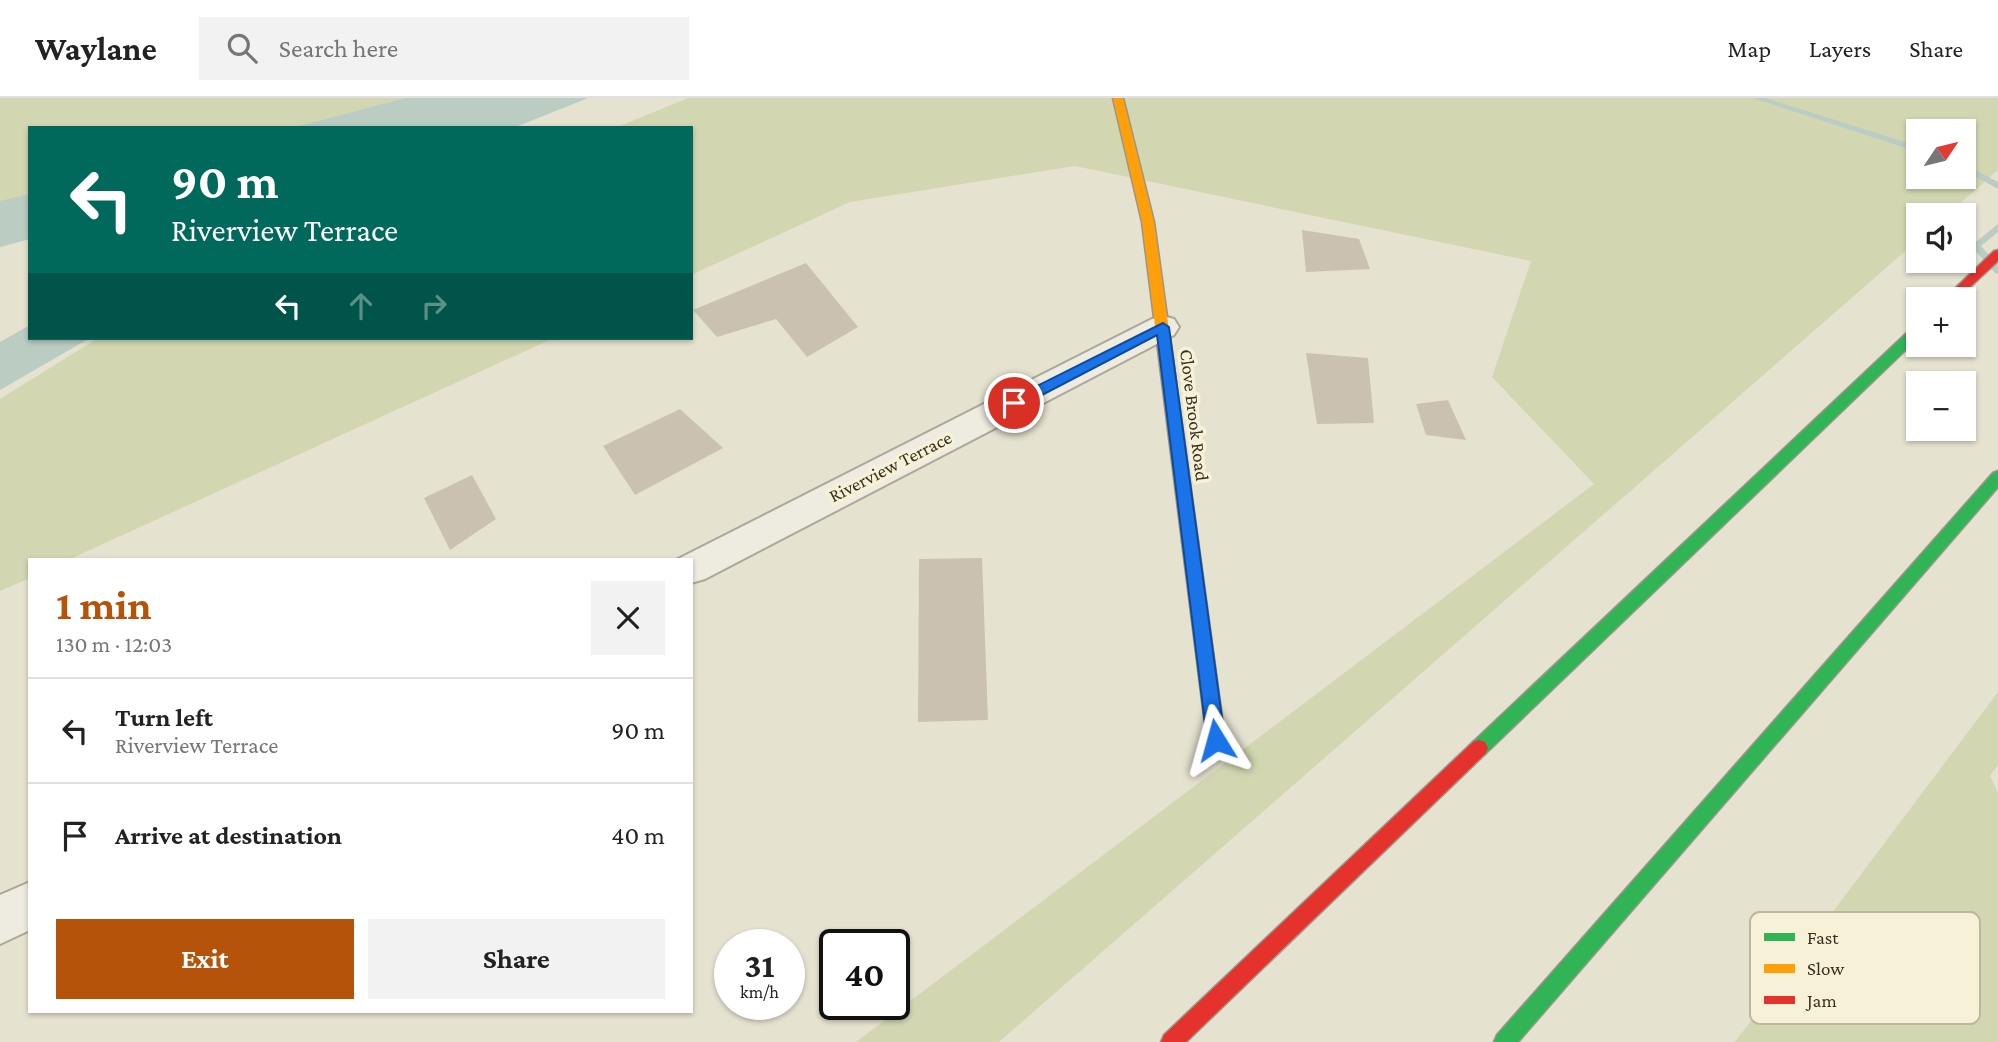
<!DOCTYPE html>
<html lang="en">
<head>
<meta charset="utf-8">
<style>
	:root { --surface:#fff; --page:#f2f2f2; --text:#222; --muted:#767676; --line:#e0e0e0; --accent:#b45309 }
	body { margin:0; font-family:"Crimson Pro",serif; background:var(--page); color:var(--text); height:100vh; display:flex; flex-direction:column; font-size:26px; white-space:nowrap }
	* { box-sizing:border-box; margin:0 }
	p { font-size:23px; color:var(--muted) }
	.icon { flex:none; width:38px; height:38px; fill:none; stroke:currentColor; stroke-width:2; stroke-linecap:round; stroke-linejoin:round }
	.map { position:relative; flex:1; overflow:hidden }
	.sheet { position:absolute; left:28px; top:460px; width:665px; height:455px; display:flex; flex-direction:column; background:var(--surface); border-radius:0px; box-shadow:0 2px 5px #0004 }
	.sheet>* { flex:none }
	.guide { position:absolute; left:28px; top:28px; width:665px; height:214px; border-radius:0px; box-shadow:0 2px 5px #0004; background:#00695c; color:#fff; overflow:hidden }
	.needle { width:46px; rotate:55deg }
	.buttons { position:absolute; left:1906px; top:21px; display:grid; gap:14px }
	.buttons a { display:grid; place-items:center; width:70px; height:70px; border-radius:0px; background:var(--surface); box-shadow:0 2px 5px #0004; font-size:35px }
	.speed { position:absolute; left:714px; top:831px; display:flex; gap:14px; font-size:35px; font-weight:700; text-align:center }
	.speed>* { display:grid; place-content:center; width:91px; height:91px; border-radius:50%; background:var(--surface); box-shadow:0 2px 5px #0004; line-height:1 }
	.speed small { font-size:18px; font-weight:400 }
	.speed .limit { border:4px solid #111; border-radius:10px; background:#fff; color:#111 }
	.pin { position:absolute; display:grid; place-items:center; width:60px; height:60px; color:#fff; margin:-30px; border:4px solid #fff; border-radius:50%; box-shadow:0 2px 7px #0007 }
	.me { position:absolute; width:77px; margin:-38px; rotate:352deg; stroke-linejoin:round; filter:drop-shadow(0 0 5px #0008) }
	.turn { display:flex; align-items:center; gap:24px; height:147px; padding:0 28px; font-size:32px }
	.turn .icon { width:91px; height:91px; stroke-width:2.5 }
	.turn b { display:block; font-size:49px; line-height:60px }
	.lanes { display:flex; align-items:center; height:66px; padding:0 28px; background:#0003; justify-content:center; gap:35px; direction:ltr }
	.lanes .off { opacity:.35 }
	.round { display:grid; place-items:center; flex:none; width:74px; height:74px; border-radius:0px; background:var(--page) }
	.headline { display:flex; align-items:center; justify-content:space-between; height:119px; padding:0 28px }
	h1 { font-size:42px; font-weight:700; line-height:52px; color:var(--accent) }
	.button { display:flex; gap:14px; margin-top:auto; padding:14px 28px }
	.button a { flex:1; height:80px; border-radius:0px; background:var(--accent); color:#fff; font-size:28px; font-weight:700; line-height:80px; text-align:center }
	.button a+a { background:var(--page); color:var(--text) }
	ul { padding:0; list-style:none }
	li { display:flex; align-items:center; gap:21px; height:105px; padding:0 28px; border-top:2px solid var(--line) }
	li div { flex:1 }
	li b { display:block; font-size:26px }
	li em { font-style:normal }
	header { display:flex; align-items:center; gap:42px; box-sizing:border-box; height:98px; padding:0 35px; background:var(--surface); border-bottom:2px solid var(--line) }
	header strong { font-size:33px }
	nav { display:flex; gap:38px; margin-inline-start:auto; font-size:24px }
	.search { width:490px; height:63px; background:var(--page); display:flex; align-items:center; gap:18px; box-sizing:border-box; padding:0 24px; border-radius:0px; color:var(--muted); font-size:26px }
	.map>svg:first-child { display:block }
	.green { fill:#d2d7b2; fill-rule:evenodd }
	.water { fill:#bbccc3 }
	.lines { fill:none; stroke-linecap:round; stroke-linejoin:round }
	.stream { fill:#bbccc3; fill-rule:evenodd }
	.building { fill:#cac1b1 }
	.street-casing { stroke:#aca798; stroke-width:4 }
	.fast-casing { stroke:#9b9688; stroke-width:3 }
	.slow-casing { stroke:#9b9688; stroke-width:3 }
	.jam-casing { stroke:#9b9688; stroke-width:3 }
	.street { fill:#eeebe1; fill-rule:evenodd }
	.fast { fill:#30b455; fill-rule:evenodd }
	.slow { fill:#ff9f0a; fill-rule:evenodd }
	.jam { fill:#e5322d; fill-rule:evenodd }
	.route { fill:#1a73e8; stroke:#114b97; stroke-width:2 }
	.labels { text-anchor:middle; stroke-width:7; stroke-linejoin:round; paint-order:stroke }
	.street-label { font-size:19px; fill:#3b3020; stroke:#f6f1d7 }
	.key { fill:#f6f1d7; stroke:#beb7a0; stroke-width:2 }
	.key-label { font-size:19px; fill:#3b3020 }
</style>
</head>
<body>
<header>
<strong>Waylane</strong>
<div class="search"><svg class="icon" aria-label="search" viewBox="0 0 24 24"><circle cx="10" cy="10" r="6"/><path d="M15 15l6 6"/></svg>Search here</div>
<nav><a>Map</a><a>Layers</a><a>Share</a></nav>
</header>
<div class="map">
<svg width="1998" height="944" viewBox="0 0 1998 944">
	<rect width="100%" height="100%" fill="#e6e2d0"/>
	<path class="green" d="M0 0H405L292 30H30V96L0 104Z
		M688 0H1998V72L1947 117H1918V142L999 944H856L1594 386 1492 279 1531 163 1075 68 850 104 691 177V30H615ZM1918 33H1964V79H1918Z
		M98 240H554L68 462H30V480L0 493V301Z
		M1998 594V667L1990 678 1998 695V944H1735Z"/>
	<path class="water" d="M405 0H588L513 30H291Z
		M30 96V141L0 149V103Z
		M30 227V240H90L0 292V244Z"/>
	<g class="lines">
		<path class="stream" d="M1753 0H1765L1918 48V54Z
			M1964 66 1998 84V91L1964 72Z
			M1998 126V134L1981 148 1998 167V176L1995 175 1971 148Z"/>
	</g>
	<path class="building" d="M1302 132 1359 141 1370 171 1306 174Z
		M806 165 858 229 807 259 776 221 717 239 693 212Z
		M1306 255 1368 260 1374 325 1317 326Z
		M1448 302 1466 342 1426 337 1416 306Z
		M680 311 723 350 635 397 603 348Z
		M472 377 496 421 450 452 424 400Z
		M982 460 988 622 918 624 919 461Z"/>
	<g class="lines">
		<g class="street-casing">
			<path id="street" d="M1163 218 1174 221 1179 229 1174 237 705 481 691 485V462H676L1152 221Z
				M30 784V832L0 846V797Z"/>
		</g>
		<g class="fast-casing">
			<path id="fast" d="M1918 228V240L1485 656 1479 658 1473 656 1470 650 1473 644 1913 229Z
				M1998 373V389L1518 944H1494L1497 937 1993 375Z
				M1190 437 1195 439 1198 443 1225 642 1222 648 1216 650 1210 648 1207 642 1182 443 1185 439Z"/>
		</g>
		<g class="slow-casing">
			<path id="slow" d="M1113 0H1123L1154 124 1198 443 1195 447H1185L1182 443 1142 124Z"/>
		</g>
		<g class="jam-casing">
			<path id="jam" d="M1998 152V163L1957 201H1944L1994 153Z
				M1479 642 1485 644 1488 650 1485 656 1186 944H1161L1164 937 1473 644Z"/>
		</g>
		<use href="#street" class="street"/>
		<use href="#fast" class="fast"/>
		<use href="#slow" class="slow"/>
		<use href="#jam" class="jam"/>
	</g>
	<path class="route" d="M1163 225 1169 229 1225 642 1222 648 1216 650 1210 648 1207 642 1157 237 1019 309 1014 310 1007 305 1009 302Z"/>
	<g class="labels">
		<g class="street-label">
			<text transform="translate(1195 317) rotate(83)" y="7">Clove Brook Road</text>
			<text transform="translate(890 368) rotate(-27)" y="7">Riverview Terrace</text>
		</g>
	</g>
	<rect x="1750" y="814" width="230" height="112" rx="10" class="key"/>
	<rect x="1764" y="835" width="31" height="8" fill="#30b455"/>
	<rect x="1764" y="866" width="31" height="9" fill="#ff9f0a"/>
	<rect x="1764" y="898" width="31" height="8" fill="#e5322d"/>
	<g class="key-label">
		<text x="1807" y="846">Fast</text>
		<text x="1807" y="877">Slow</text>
		<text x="1807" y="909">Jam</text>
	</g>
</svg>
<div class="buttons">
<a><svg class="needle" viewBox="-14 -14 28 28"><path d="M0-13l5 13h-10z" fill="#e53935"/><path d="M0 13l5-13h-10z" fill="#767676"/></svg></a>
<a><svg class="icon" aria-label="sound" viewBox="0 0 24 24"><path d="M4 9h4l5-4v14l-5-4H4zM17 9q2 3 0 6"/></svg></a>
<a>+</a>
<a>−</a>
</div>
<div class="speed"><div>31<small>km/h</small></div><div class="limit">40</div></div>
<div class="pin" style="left:1014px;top:305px;background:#d93025"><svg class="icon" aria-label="arrive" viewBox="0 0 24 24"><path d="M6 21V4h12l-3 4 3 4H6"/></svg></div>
<svg class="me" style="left:1216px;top:642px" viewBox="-20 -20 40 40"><path d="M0-17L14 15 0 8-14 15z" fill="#1a73e8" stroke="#fff" stroke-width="4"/></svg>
<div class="guide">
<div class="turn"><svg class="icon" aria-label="left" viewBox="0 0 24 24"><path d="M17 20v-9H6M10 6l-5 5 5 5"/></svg><div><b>90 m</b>Riverview Terrace</div></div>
<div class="lanes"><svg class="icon" aria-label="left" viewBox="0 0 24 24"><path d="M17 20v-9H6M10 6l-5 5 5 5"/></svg><svg class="icon off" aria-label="ahead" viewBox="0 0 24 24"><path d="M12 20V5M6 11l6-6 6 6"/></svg><svg class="icon off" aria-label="right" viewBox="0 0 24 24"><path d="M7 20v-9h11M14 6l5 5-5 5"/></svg></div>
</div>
<section class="sheet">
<div class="headline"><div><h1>1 min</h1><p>130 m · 12:03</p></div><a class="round"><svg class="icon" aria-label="close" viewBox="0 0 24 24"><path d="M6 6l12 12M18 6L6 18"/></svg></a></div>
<ul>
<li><svg class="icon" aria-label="left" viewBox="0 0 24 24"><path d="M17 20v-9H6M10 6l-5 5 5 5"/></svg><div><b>Turn left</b><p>Riverview Terrace</p></div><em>90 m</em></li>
<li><svg class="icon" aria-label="arrive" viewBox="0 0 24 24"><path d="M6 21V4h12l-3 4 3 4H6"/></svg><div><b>Arrive at destination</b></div><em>40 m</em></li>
</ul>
<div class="button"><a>Exit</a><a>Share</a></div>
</section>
</div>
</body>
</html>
